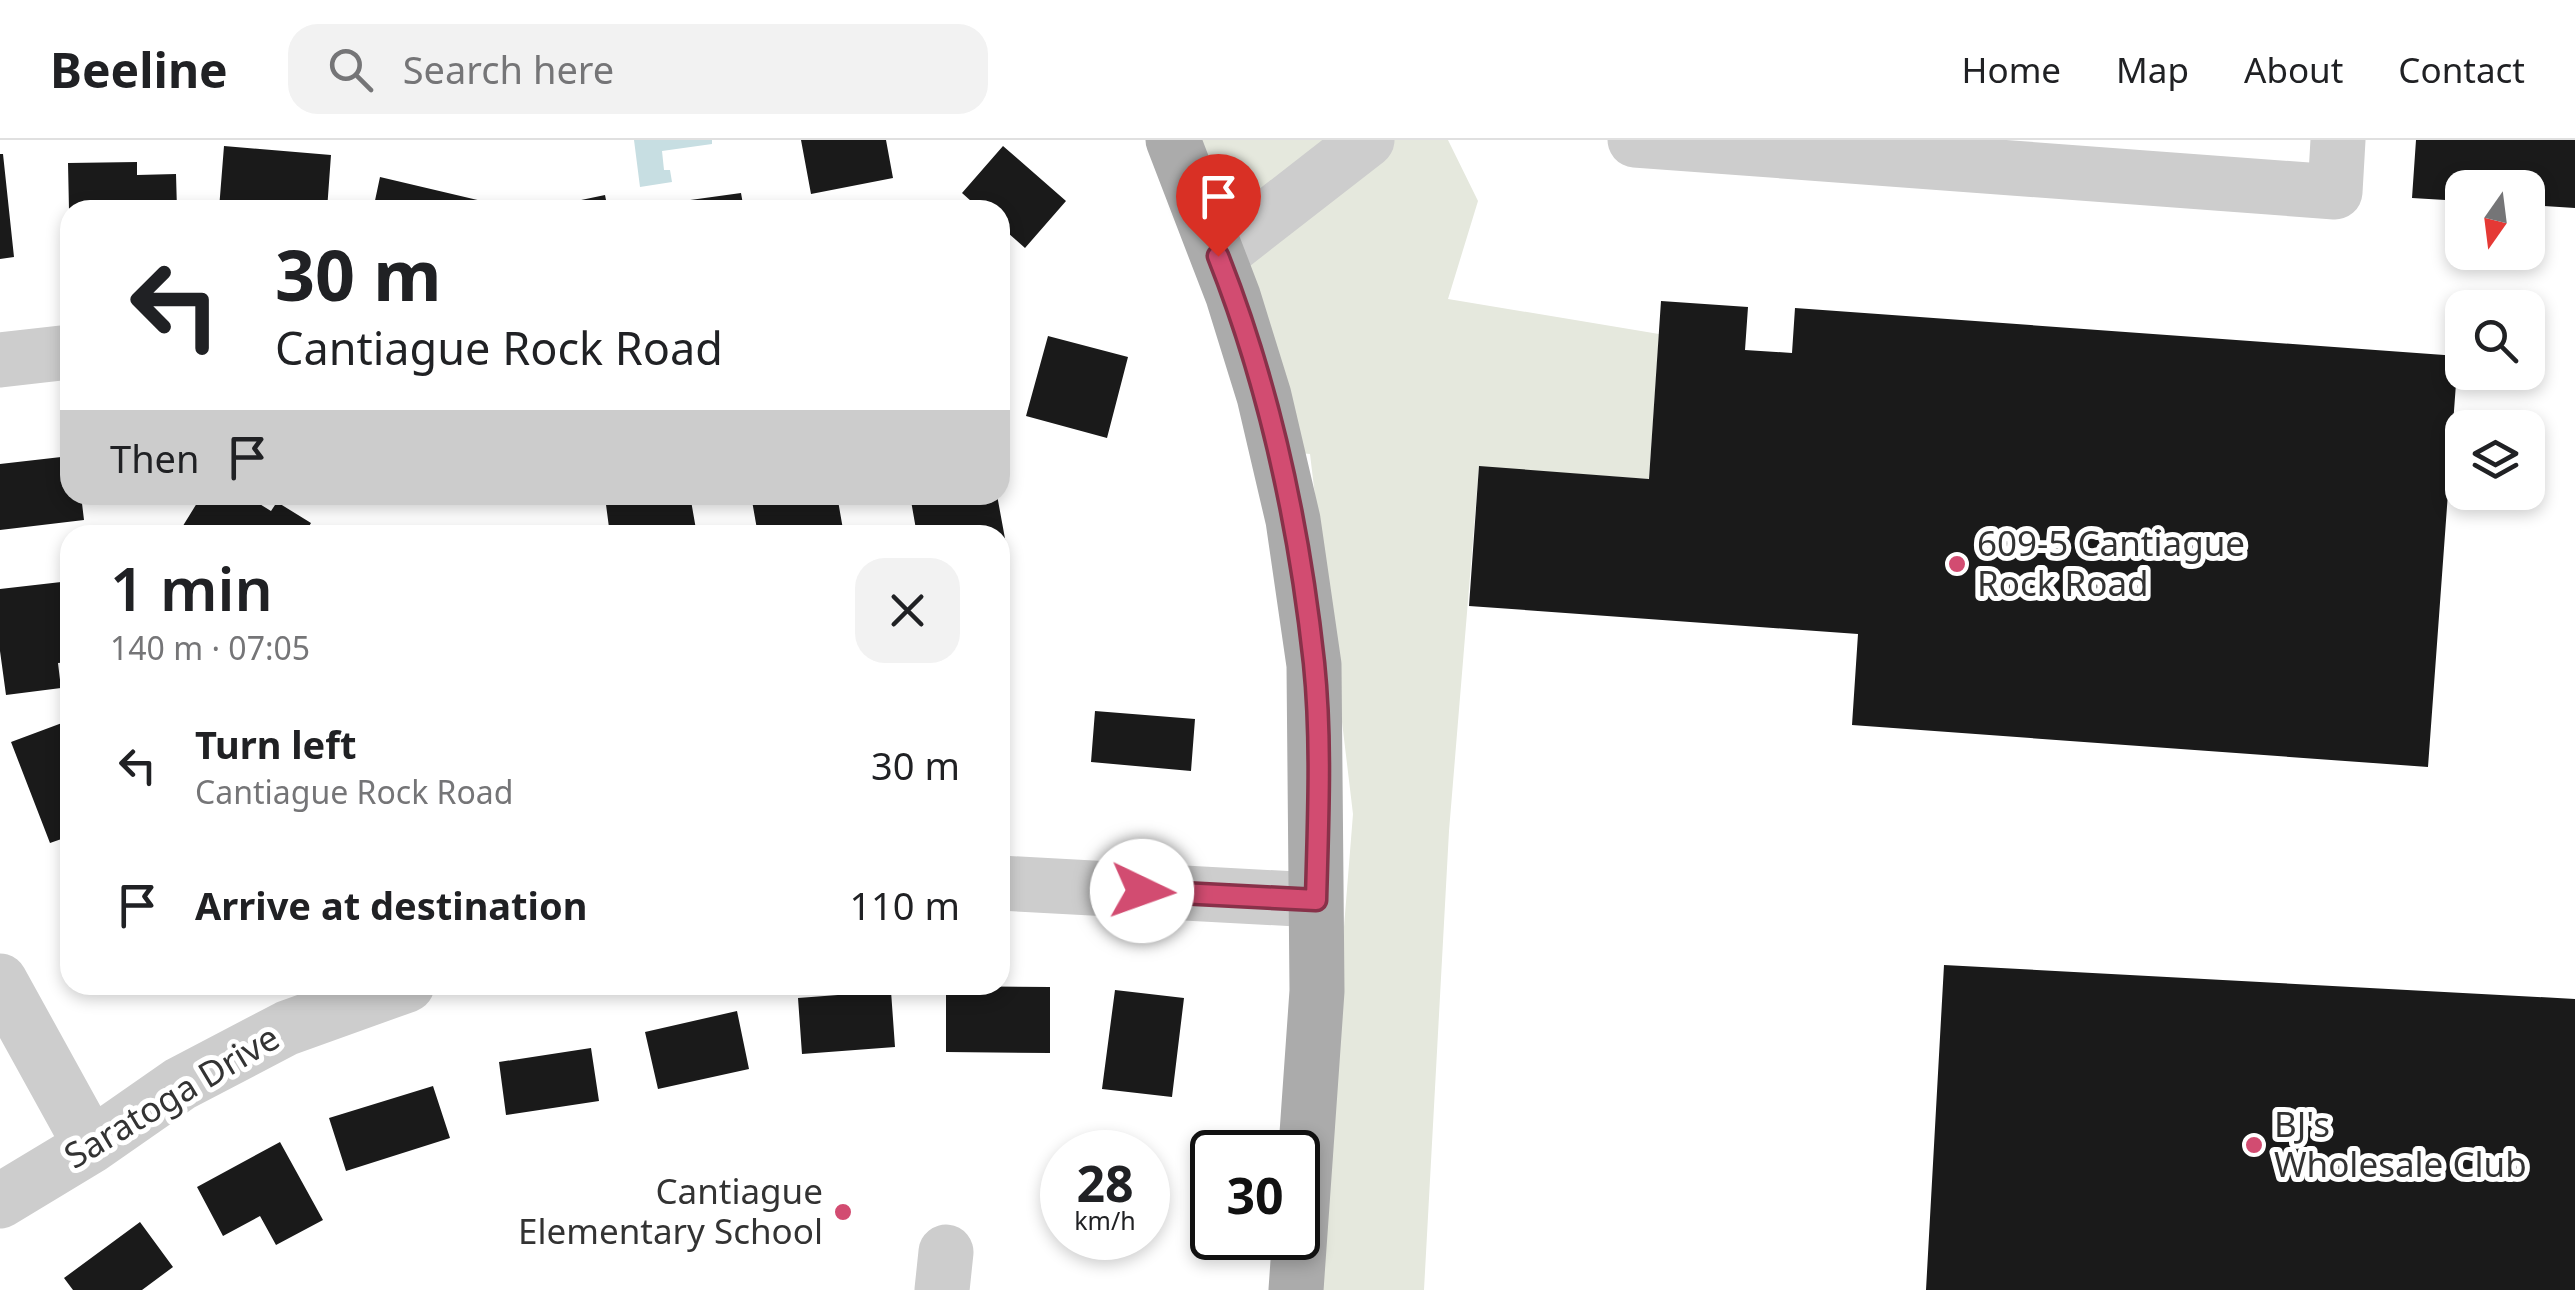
<!DOCTYPE html>
<html lang="en">
<head>
<meta charset="utf-8">
<style>
	:root { --surface:#fff; --page:#f2f2f2; --text:#202124; --muted:#757577; --line:#e0e0e0 }
	body { margin:0; font-family:"Noto Sans",sans-serif; background:var(--page); color:var(--text); height:100vh; display:flex; flex-direction:column; font-size:38px; white-space:nowrap }
	* { box-sizing:border-box; margin:0 }
	p { font-size:32px; color:var(--muted) }
	.icon { flex:none; width:55px; height:55px; fill:none; stroke:currentColor; stroke-width:2; stroke-linecap:round; stroke-linejoin:round }
	.map { position:relative; flex:1; overflow:hidden }
	.details { position:absolute; left:60px; top:385px; width:950px; height:470px; display:flex; flex-direction:column; background:var(--surface); border-radius:30px; box-shadow:0 5px 15px #0003 }
	.details>* { flex:none }
	.banner { position:absolute; left:60px; top:60px; width:950px; height:305px; border-radius:30px; box-shadow:0 5px 15px #0003; background:#fff; color:var(--text); overflow:hidden }
	.needle { width:65px; rotate:194deg }
	.controls { position:absolute; left:2445px; top:30px; display:grid; gap:20px }
	.controls a { display:grid; place-items:center; width:100px; height:100px; border-radius:20px; background:var(--surface); box-shadow:0 5px 15px #0003; font-size:50px }
	.speed { position:absolute; left:1040px; top:990px; display:flex; gap:20px; font-size:50px; font-weight:700; text-align:center }
	.speed>* { display:grid; place-content:center; width:130px; height:130px; border-radius:50%; background:var(--surface); box-shadow:0 5px 15px #0003; line-height:1 }
	.speed small { font-size:25px; font-weight:400 }
	.speed .limit { border:5px solid #111; border-radius:15px; background:#fff; color:#111 }
	.pin { position:absolute; display:grid; place-items:center; width:85px; height:85px; color:#fff; margin:-102px -42px; border-radius:50% 50% 50% 0; rotate:-45deg; box-shadow:0 0 10px #0007 }
	.pin .icon { rotate:45deg }
	.me { position:absolute; width:110px; margin:-55px; rotate:93deg; stroke-linejoin:round; filter:drop-shadow(0 0 8px #0008) }
	.turn { display:flex; align-items:center; gap:35px; height:210px; padding:0 50px; font-size:45px }
	.turn .icon { width:130px; height:130px; stroke-width:2.5 }
	.turn b { display:block; font-size:70px; line-height:85px }
	.then { display:flex; align-items:center; height:95px; padding:0 50px; background:#0003; gap:20px; font-size:38px }
	.round { display:grid; place-items:center; flex:none; width:105px; height:105px; border-radius:30px; background:var(--page) }
	.headline { display:flex; align-items:center; justify-content:space-between; height:170px; padding:0 50px }
	h1 { font-size:60px; font-weight:600; line-height:75px }
	ul { padding:0; list-style:none }
	li { display:flex; align-items:center; gap:30px; height:140px; padding:0 50px }
	li div { flex:1 }
	li b { display:block; font-size:38px }
	li em { font-style:normal }
	header { display:flex; align-items:center; gap:60px; box-sizing:border-box; height:140px; padding:0 50px; background:var(--surface); border-bottom:2px solid var(--line) }
	header strong { font-size:48px }
	nav { display:flex; gap:55px; margin-inline-start:auto; font-size:35px }
	.search { width:700px; height:90px; background:var(--page); display:flex; align-items:center; gap:25px; box-sizing:border-box; padding:0 35px; border-radius:30px; color:var(--muted); font-size:38px }
	.map>svg:first-child { display:block }
	.green { fill:#e5e8dd }
	.water { fill:#c7dee2 }
	.building { fill:#1a1a1a }
	.lines { fill:none; stroke-linecap:round; stroke-linejoin:round }
	.minor { stroke:#cdcdcd; stroke-width:55 }
	.major { stroke:#ababab; stroke-width:55 }
	.route-casing { stroke:#883149; stroke-width:25 }
	.route { stroke:#d24c71; stroke-width:18 }
	.poi-dot { fill:#d24c71; stroke:#fff; stroke-width:4 }
	.labels { text-anchor:middle; stroke-width:10; stroke-linejoin:round; paint-order:stroke }
	.poi-label { font-size:35px; fill:#333; stroke:#fff; text-anchor:start }
	.street-label { font-size:35px; fill:#333; stroke:#fff }
</style>
</head>
<body>
<header>
<strong>Beeline</strong>
<div class="search"><svg class="icon" aria-label="search" viewBox="0 0 24 24"><circle cx="10" cy="10" r="6"/><path d="M15 15l6 6"/></svg>Search here</div>
<nav><a>Home</a><a>Map</a><a>About</a><a>Contact</a></nav>
</header>
<div class="map">
<svg width="2575" height="1150" viewBox="0 0 2575 1150">
	<rect width="100%" height="100%" fill="#fff"/>
	<path class="green" d="M1165 0H1448L1478 61 1448 159 1659 194 1649 339 1479 327 1449 691 1424 1150H1315L1353 674 1310 314 1277 311Z"/>
	<path class="water" d="M634 0H712V4L662 11 664 30H670L672 42 640 47Z"/>
	<path class="building" d="M801 0H886L893 38 811 54Z
		M2416 0H2575V68L2528 65V48H2462V61L2412 58Z
		M224 6 331 15 327 70 219 69Z
		M1003 6 1066 61 1025 108 1000 86V70H981L962 53Z
		M0 14H3L14 117 0 119Z
		M137 22V35L176 34 177 70H69L68 23Z
		M380 37 486 62 484 70H373Z
		M741 53 744 70H655L654 65Z
		M605 55 608 70H543V68Z
		M1661 161 1748 167 1745 210 1792 213 1795 168 2458 216 2428 627 1852 585 1858 494 1469 466 1479 326 1649 339Z
		M1048 196 1128 217 1107 298 1026 276Z
		M70 316V355H81L84 380 0 390V324Z
		M202 355H245L271 371 277 362 311 383 304 395H191L181 389Z
		M618 355H690L697 395H610L605 357Z
		M751 355H837L844 395H758Z
		M910 355H997L1006 404 1000 405V395H917Z
		M538 385 540 395H489V393Z
		M70 441V522L58 523 61 548 6 555 0 511V449Z
		M1095 571 1195 579 1191 631 1091 622Z
		M70 580V696L50 703 11 602Z
		M1944 825 2575 859V1150H1926Z
		M946 846 1050 847V913L946 912Z
		M1115 850 1184 858 1172 957 1102 949Z
		M891 851 895 907 802 914 798 858Z
		M737 871 749 929 658 949 645 892Z
		M591 908 599 961 506 975 499 922Z
		M433 946 450 998 346 1031 329 978Z
		M280 1002 323 1080 276 1105 260 1076 223 1096 197 1047Z
		M140 1082 173 1127 142 1150H73L64 1138Z"/>
	<g class="lines">
		<path class="minor" d="M1635 0 2335 52 2338 0
			M1218 116 1367 0
			M0 220 70 212
			M1000 743 1315 760
			M0 841 91 1006
			M0 1061 91 1006 180 944 287 888 407 845
			M942 1150 946 1112"/>
		<path class="major" d="M1173 0 1233 156 1264 256 1293 380 1314 525 1317 851 1296 1150"/>
	</g>
	<g class="lines">
		<g class="route-casing">
			<path id="route" d="M1142 751 1316 760C1318 682 1322 601 1314 523 1299 385 1269 245 1218 116"/>
		</g>
		<use href="#route" class="route"/>
	</g>
	<g class="poi-dot">
		<circle cx="1957" cy="424" r="10"/>
		<circle cx="2254" cy="1005" r="10"/>
		<circle cx="843" cy="1072" r="10"/>
	</g>
	<g class="labels">
		<g class="poi-label">
			<text x="1977" y="416">609-5 Cantiague<tspan x="1977" dy="40">Rock Road</tspan></text>
			<text x="2274" y="997">BJ's<tspan x="2274" dy="40">Wholesale Club</tspan></text>
			<text x="823" y="1064" text-anchor="end">Cantiague<tspan x="823" dy="40">Elementary School</tspan></text>
		</g>
		<g class="street-label">
			<text transform="translate(172 957) rotate(-31)" y="12">Saratoga Drive</text>
		</g>
	</g>
</svg>
<div class="controls">
<a><svg class="needle" viewBox="-14 -14 28 28"><path d="M0-13l5 13h-10z" fill="#e53935"/><path d="M0 13l5-13h-10z" fill="#757577"/></svg></a>
<a><svg class="icon" aria-label="search" viewBox="0 0 24 24"><circle cx="10" cy="10" r="6"/><path d="M15 15l6 6"/></svg></a>
<a><svg class="icon" aria-label="layers" viewBox="0 0 24 24"><path d="M12 4l9 5-9 5-9-5zM3 14l9 5 9-5"/></svg></a>
</div>
<div class="speed"><div>28<small>km/h</small></div><div class="limit">30</div></div>
<div class="pin" style="left:1218px;top:116px;background:#d93025"><svg class="icon" aria-label="arrive" viewBox="0 0 24 24"><path d="M6 21V4h12l-3 4 3 4H6"/></svg></div>
<svg class="me" style="left:1142px;top:751px" viewBox="-20 -20 40 40"><circle r="19" fill="#fff"/><path d="M0-13L10 11 0 6-10 11z" fill="#d24c71"/></svg>
<div class="banner">
<div class="turn"><svg class="icon" aria-label="left" viewBox="0 0 24 24"><path d="M17 20v-9H6M10 6l-5 5 5 5"/></svg><div><b>30 m</b>Cantiague Rock Road</div></div>
<div class="then">Then<svg class="icon" aria-label="arrive" viewBox="0 0 24 24"><path d="M6 21V4h12l-3 4 3 4H6"/></svg></div>
</div>
<section class="details">
<div class="headline"><div><h1>1 min</h1><p>140 m · 07:05</p></div><a class="round"><svg class="icon" aria-label="close" viewBox="0 0 24 24"><path d="M6 6l12 12M18 6L6 18"/></svg></a></div>
<ul>
<li><svg class="icon" aria-label="left" viewBox="0 0 24 24"><path d="M17 20v-9H6M10 6l-5 5 5 5"/></svg><div><b>Turn left</b><p>Cantiague Rock Road</p></div><em>30 m</em></li>
<li><svg class="icon" aria-label="arrive" viewBox="0 0 24 24"><path d="M6 21V4h12l-3 4 3 4H6"/></svg><div><b>Arrive at destination</b></div><em>110 m</em></li>
</ul>
</section>
</div>
</body>
</html>
